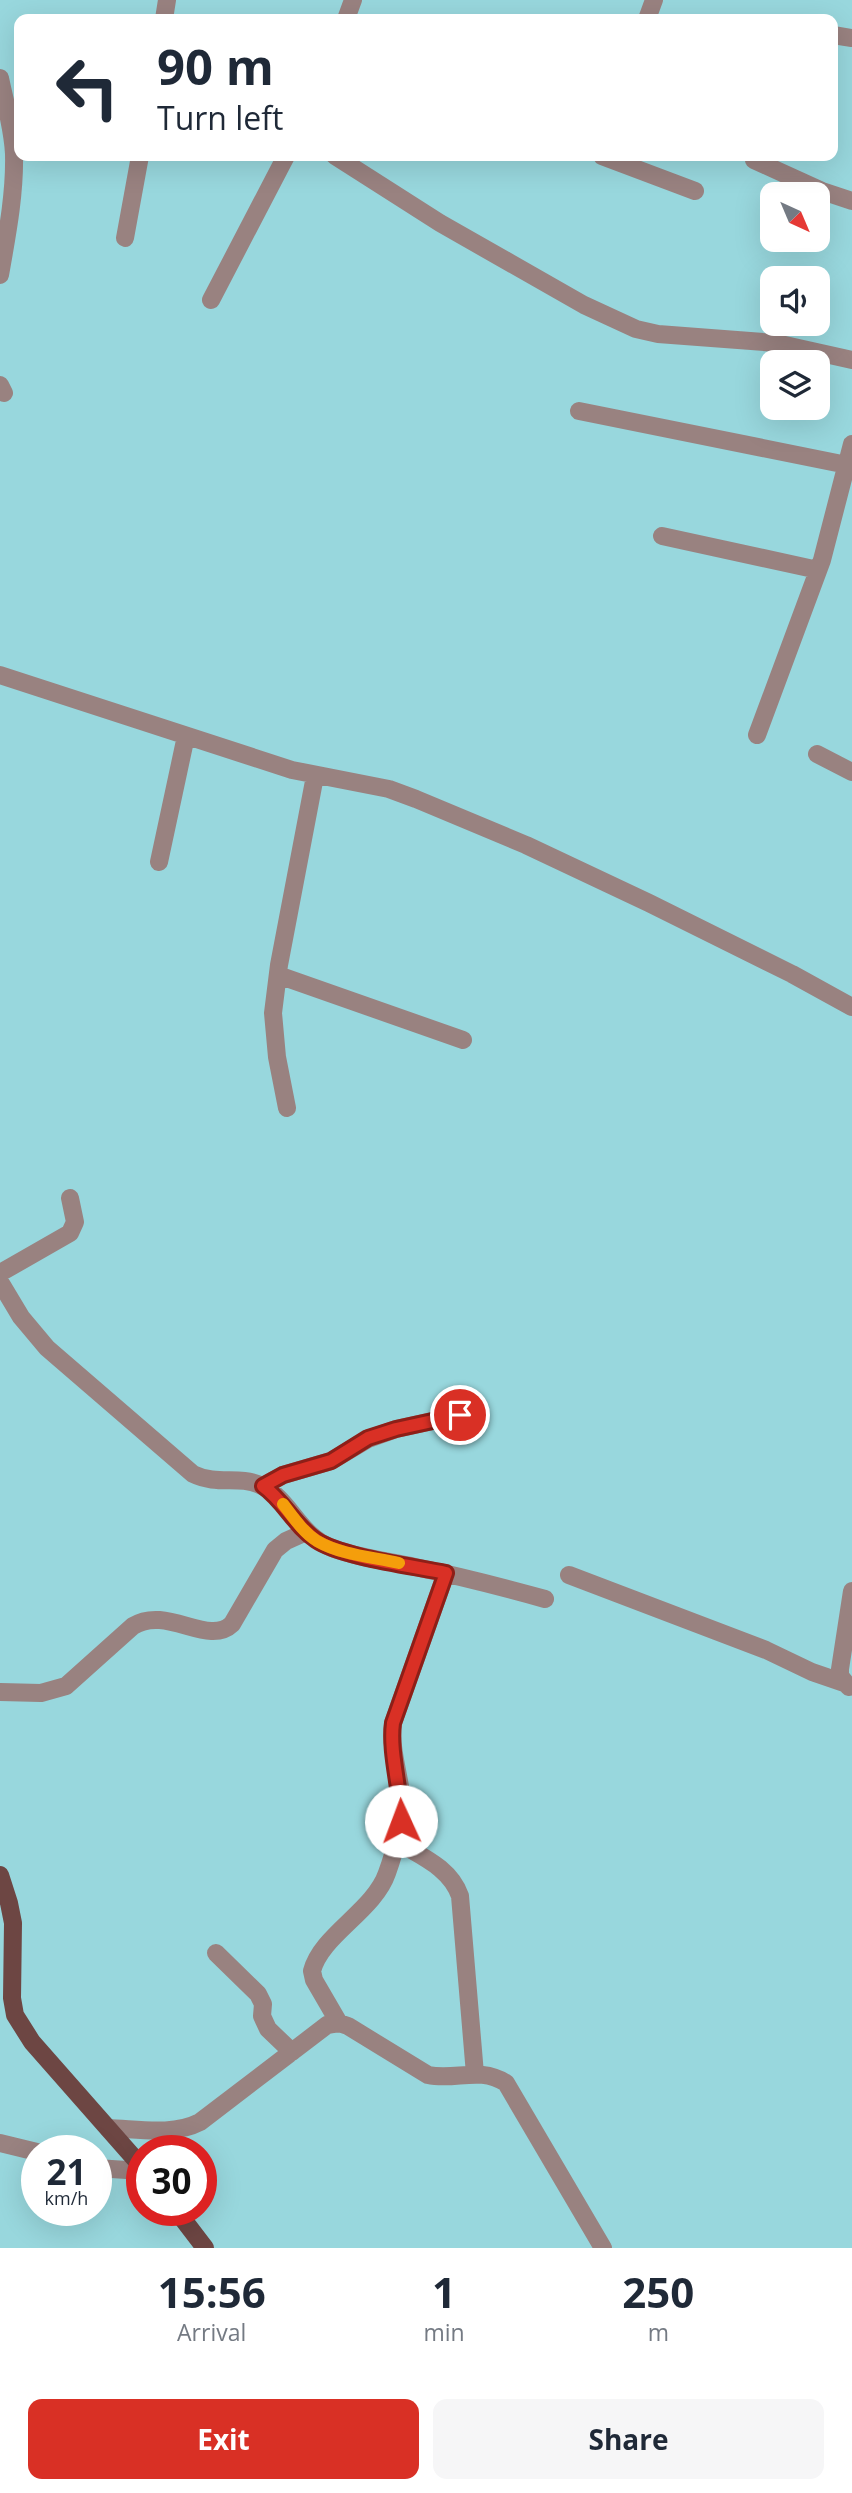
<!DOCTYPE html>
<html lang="en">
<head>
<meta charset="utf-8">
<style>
	:root { --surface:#fff; --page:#f6f6f7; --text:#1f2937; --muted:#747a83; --accent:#d93025 }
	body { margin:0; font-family:"Open Sans",sans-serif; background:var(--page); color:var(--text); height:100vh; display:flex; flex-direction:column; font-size:26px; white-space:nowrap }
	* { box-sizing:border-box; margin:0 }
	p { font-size:23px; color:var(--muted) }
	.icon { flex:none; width:38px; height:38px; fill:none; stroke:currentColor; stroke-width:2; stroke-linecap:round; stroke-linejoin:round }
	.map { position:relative; height:2248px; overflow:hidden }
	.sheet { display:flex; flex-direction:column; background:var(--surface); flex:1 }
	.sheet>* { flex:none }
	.banner { position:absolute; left:14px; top:14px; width:824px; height:147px; border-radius:14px; box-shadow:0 7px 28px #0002; background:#fff; color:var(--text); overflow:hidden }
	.needle { width:46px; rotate:136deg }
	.buttons { position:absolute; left:760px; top:182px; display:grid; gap:14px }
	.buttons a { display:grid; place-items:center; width:70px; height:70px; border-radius:14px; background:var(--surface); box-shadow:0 7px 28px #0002; font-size:35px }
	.speed { position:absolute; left:21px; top:2135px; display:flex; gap:14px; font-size:35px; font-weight:700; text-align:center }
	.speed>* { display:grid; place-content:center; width:91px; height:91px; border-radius:50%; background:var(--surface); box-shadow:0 7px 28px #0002; line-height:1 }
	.speed small { font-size:18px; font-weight:400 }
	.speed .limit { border:10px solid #d22; background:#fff; color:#111 }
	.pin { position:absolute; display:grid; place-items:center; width:60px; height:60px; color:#fff; margin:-30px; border:4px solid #fff; border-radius:50%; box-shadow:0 2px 7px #0007 }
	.me { position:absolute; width:77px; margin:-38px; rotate:358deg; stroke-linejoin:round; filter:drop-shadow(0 0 5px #0008) }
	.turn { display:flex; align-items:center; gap:24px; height:147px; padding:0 28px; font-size:32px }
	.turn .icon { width:91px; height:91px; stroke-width:2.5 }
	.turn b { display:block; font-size:49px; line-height:60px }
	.eta { display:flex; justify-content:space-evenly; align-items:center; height:119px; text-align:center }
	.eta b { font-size:42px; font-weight:700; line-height:49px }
	.cta { display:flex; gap:14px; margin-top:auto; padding:14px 28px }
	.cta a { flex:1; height:80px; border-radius:14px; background:var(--accent); color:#fff; font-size:28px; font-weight:700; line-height:80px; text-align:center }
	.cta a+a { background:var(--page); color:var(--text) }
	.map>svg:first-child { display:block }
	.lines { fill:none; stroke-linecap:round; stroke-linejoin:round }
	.minor { stroke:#998280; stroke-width:18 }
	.major { stroke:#6d4643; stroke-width:18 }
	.route-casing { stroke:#8d1f18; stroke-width:18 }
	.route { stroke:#d93025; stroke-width:12 }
	.slow { stroke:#f59e0b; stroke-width:12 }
</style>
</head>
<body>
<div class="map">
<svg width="852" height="2248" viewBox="0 0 852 2248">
	<rect width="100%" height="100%" fill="#98d7dd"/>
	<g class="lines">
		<path class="minor" d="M164 19 167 0
			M346 19 353 0
			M647 19 654 0
			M833 35 852 38
			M0 78C5 103 13 128 14 154 15 194 7 235 0 275
			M335 156 440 223 584 305 636 329 658 334 776 343 852 360
			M602 156 695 191
			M754 160 822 191 852 201
			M125 238 140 156
			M211 300 286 156
			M0 385 4 393
			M579 411 847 465
			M662 536 818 570
			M0 675 292 770 389 789 416 799 526 845 649 903 792 974 852 1007
			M757 735 822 560 852 444
			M817 754 852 772
			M159 862 186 736
			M278 975 463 1040
			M287 1108 277 1057 273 1013 279 965 315 776
			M0 1273 70 1233 75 1222 70 1198
			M0 1282 21 1317 47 1348 193 1474C218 1486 238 1475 260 1485 290 1498 298 1535 332 1548 358 1558 388 1561 415 1567 459 1576 502 1587 545 1599
			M263 1486 283 1475 331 1461 368 1439 396 1429 460 1415
			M569 1575 766 1650 812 1672 847 1684
			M849 1687 840 1676V1669L852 1591
			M0 1692 41 1693 66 1686 133 1626C167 1605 208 1647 232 1624L275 1550 286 1541 306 1532
			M396 1841C420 1856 450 1867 460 1896L475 2074
			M216 1953 258 1994 263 2004 262 2016 268 2029 292 2052
			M339 2023 314 1980 312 1971C321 1935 374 1911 387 1873 396 1848 403 1819 401 1793 398 1770 390 1747 393 1723L446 1573
			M108 2128C138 2129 173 2136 200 2122L327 2025 339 2023 348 2026 428 2075C456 2081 479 2066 506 2083L603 2248
			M0 2143 37 2152
			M96 2168 142 2171"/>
		<path class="major" d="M0 1875 9 1903 13 1923 12 1998 15 2015 32 2042 142 2167
			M176 2210 205 2248"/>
	</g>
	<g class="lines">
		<g class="route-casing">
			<path id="route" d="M401 1821C401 1789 389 1753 393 1723L446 1573C413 1566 341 1557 316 1540 295 1526 284 1501 263 1486L283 1475 331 1461 368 1438 396 1429 460 1415"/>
		</g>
		<use href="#route" class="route"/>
		<path class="slow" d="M283 1504C293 1517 303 1532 317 1541 341 1555 373 1557 399 1563"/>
	</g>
</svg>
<div class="buttons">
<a><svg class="needle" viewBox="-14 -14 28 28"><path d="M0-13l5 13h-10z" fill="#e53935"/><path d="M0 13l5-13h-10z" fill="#747a83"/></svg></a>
<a><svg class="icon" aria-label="sound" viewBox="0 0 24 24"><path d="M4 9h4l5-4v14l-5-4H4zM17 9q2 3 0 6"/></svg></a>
<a><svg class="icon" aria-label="layers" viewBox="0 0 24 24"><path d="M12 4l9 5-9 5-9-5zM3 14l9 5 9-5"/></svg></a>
</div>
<div class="speed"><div>21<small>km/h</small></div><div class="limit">30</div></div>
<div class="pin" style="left:460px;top:1415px;background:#d93025"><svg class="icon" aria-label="arrive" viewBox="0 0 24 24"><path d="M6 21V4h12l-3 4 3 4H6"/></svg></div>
<svg class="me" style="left:401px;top:1821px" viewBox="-20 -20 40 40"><circle r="19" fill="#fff"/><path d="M0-13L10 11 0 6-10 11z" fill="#d93025"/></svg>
<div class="banner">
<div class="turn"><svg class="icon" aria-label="left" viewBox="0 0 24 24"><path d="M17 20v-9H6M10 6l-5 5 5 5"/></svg><div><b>90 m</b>Turn left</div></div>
</div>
</div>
<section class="sheet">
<div class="eta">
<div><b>15:56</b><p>Arrival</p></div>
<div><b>1</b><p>min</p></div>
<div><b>250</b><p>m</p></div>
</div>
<div class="cta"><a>Exit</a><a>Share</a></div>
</section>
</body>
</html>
